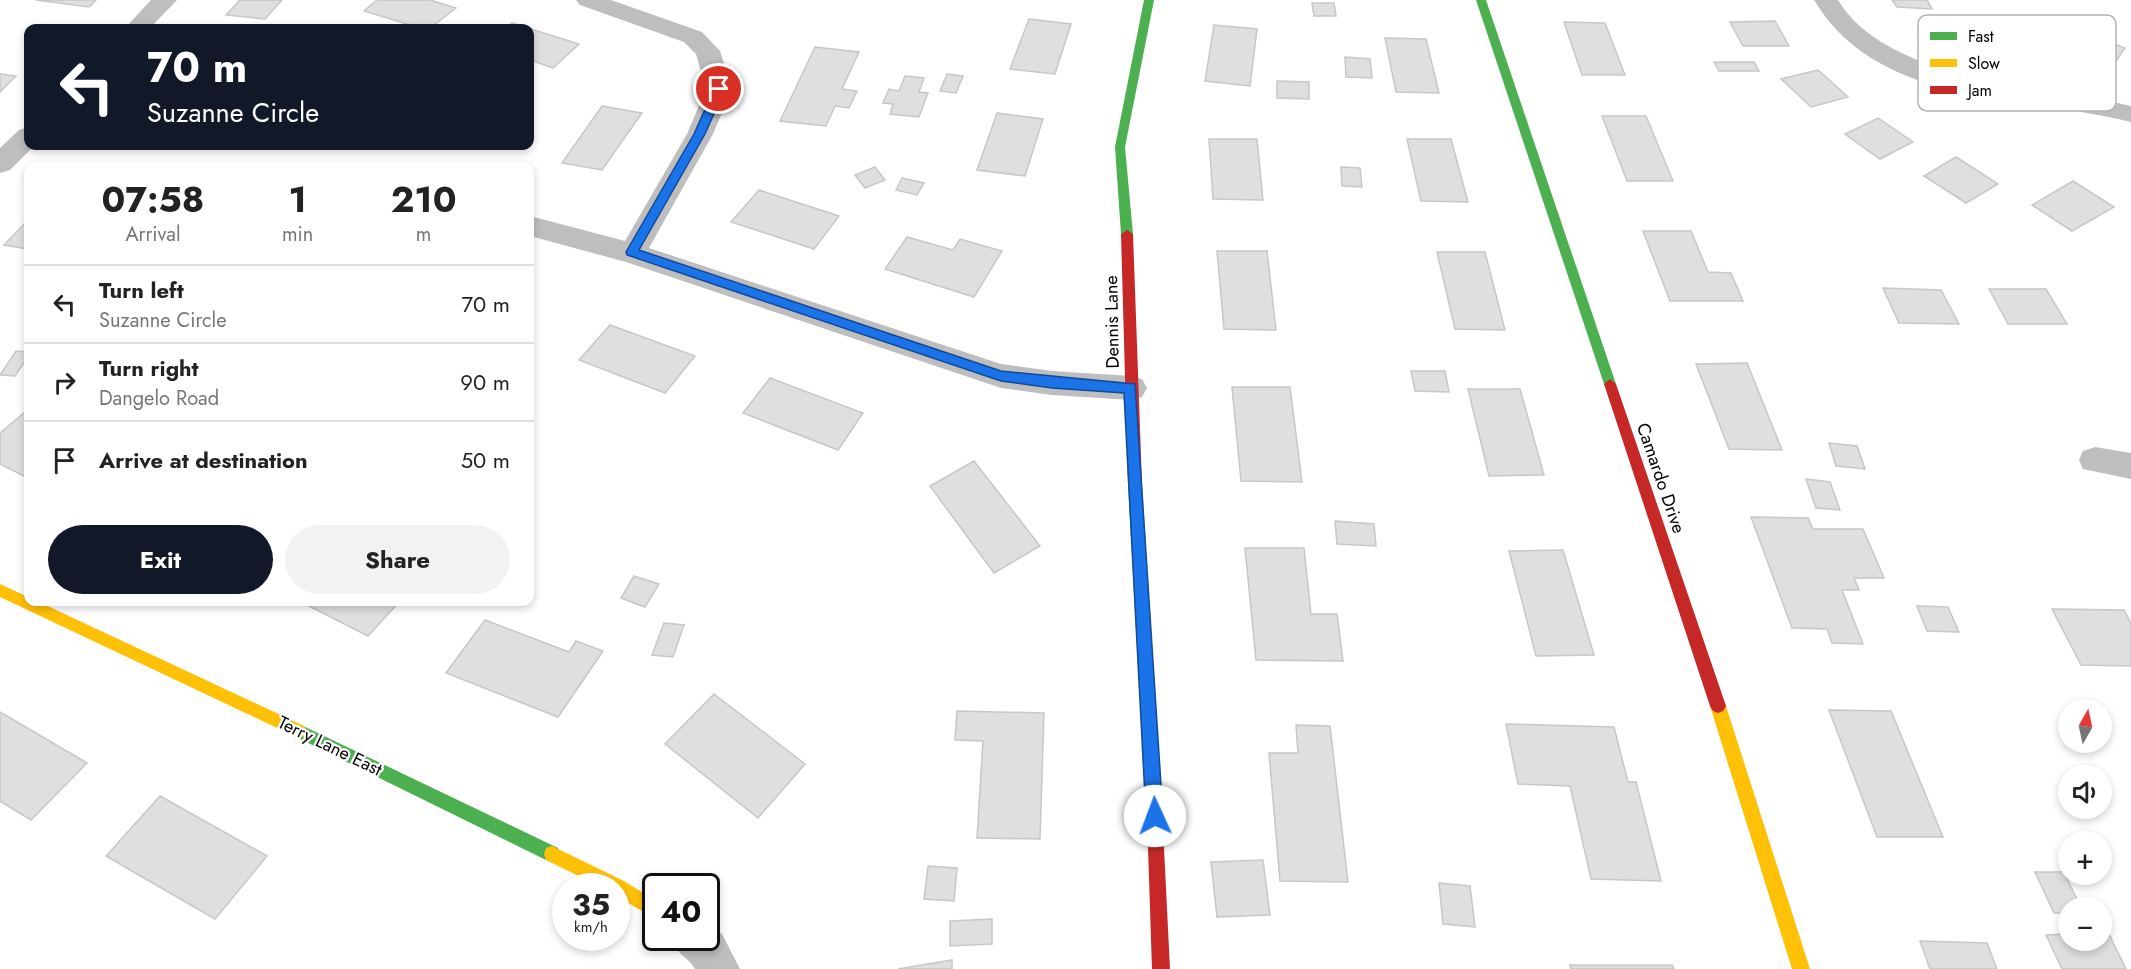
<!DOCTYPE html>
<html lang="en">
<head>
<meta charset="utf-8">
<style>
	:root { --surface:#fff; --page:#f2f2f2; --text:#222; --muted:#767676; --line:#e0e0e0; --accent:#111827 }
	body { margin:0; font-family:Jost,sans-serif; background:var(--page); color:var(--text); height:100vh; display:flex; flex-direction:column; font-size:22px; white-space:nowrap }
	* { box-sizing:border-box; margin:0 }
	p { font-size:20px; color:var(--muted) }
	.icon { flex:none; width:33px; height:33px; fill:none; stroke:currentColor; stroke-width:2; stroke-linecap:round; stroke-linejoin:round }
	.map { position:relative; flex:1; overflow:hidden }
	.side { position:absolute; left:24px; top:162px; width:510px; height:444px; display:flex; flex-direction:column; background:var(--surface); border-radius:12px; box-shadow:0 3px 9px #0003 }
	.side>* { flex:none }
	.hud { position:absolute; left:24px; top:24px; width:510px; height:126px; border-radius:12px; box-shadow:0 3px 9px #0003; background:#111827; color:#fff; overflow:hidden }
	.needle { width:39px; rotate:9deg }
	.tools { position:absolute; left:2058px; top:699px; display:grid; gap:12px }
	.tools a { display:grid; place-items:center; width:54px; height:54px; border-radius:50%; background:var(--surface); box-shadow:0 3px 9px #0003; font-size:30px }
	.speed { position:absolute; left:552px; top:873px; display:flex; gap:12px; font-size:30px; font-weight:700; text-align:center }
	.speed>* { display:grid; place-content:center; width:78px; height:78px; border-radius:50%; background:var(--surface); box-shadow:0 3px 9px #0003; line-height:1 }
	.speed small { font-size:15px; font-weight:400 }
	.speed .limit { border:3px solid #111; border-radius:9px; background:#fff; color:#111 }
	.pin { position:absolute; display:grid; place-items:center; width:51px; height:51px; color:#fff; margin:-26px; border:3px solid #fff; border-radius:50%; box-shadow:0 2px 6px #0007 }
	.me { position:absolute; width:66px; margin:-33px; rotate:358deg; stroke-linejoin:round; filter:drop-shadow(0 0 4px #0008) }
	.turn { display:flex; align-items:center; gap:21px; height:126px; padding:0 24px; font-size:27px }
	.turn .icon { width:78px; height:78px; stroke-width:2.5 }
	.turn b { display:block; font-size:42px; line-height:51px }
	.eta { display:flex; justify-content:space-evenly; align-items:center; height:102px; text-align:center }
	.eta b { font-size:36px; font-weight:700; line-height:42px }
	.primary-button { display:flex; gap:12px; margin-top:auto; padding:12px 24px }
	.primary-button a { flex:1; height:69px; border-radius:36px; background:var(--accent); color:#fff; font-size:24px; font-weight:700; line-height:69px; text-align:center }
	.primary-button a+a { background:var(--page); color:var(--text) }
	ul { padding:0; list-style:none }
	li { display:flex; align-items:center; gap:18px; height:78px; padding:0 24px; border-top:2px solid var(--line) }
	li div { flex:1 }
	li b { display:block; font-size:22px }
	li em { font-style:normal }
	.map>svg:first-child { display:block }
	.building { fill:#dfdfdf; stroke:#c7c7c7; stroke-width:1.5 }
	.lines { fill:none; stroke-linecap:round; stroke-linejoin:round }
	.street { fill:#bebebe; fill-rule:evenodd }
	.fast { fill:#4caf50; fill-rule:evenodd }
	.slow { fill:#ffc107; fill-rule:evenodd }
	.jam { fill:#c62828; fill-rule:evenodd }
	.route { fill:#1a73e8; stroke:#114b97; stroke-width:1.5 }
	.labels { text-anchor:middle; stroke-width:4.5; stroke-linejoin:round; paint-order:stroke }
	.street-label { font-size:18px; fill:#000; stroke:#fff }
	.key { fill:#fff; stroke:#b2b2b2; stroke-width:1.5 }
	.key-label { font-size:16px; fill:#000 }
</style>
</head>
<body>
<div class="map">
<svg width="2131" height="969" viewBox="0 0 2131 969">
	<rect width="100%" height="100%" fill="#fff"/>
	<path class="building" d="M36 0H96L89 7Z
		M240 0H282L265 19 226 15Z
		M377 0H430L456 8 430 28H420L364 11Z
		M1892 0H1927L1932 9 1897 7Z
		M1312 3H1334L1336 16H1314Z
		M1029 19 1071 24 1055 74 1010 69Z
		M1775 21 1789 46H1743L1730 22Z
		M1564 22 1605 23 1625 75H1582Z
		M512 23 579 44 553 68 530 60V28H506Z
		M1214 25 1257 29 1250 86 1205 81Z
		M2081 31 2125 48 2111 68 2067 50Z
		M1385 38 1426 39 1439 93 1396 92Z
		M815 47 859 52 842 89 857 91 849 108 835 106 826 126 780 121Z
		M1345 57 1370 59 1372 78 1346 77Z
		M1714 62H1754L1759 71H1719Z
		M1818 70 1848 97 1811 107 1781 79Z
		M0 74 16 76 0 92Z
		M947 74 963 76 956 93 940 91Z
		M905 76 924 78 919 92 928 93 919 117 890 114 893 104 883 103 889 89 899 91Z
		M1277 81 1309 82V99L1277 98Z
		M602 106 642 113 602 170 562 163Z
		M997 113 1043 119 1025 176 977 170Z
		M1602 116H1646L1673 181H1627Z
		M1878 118 1913 142 1880 159 1845 134Z
		M1209 139H1257L1263 200 1213 199Z
		M1407 139H1451L1468 202 1421 201Z
		M1956 157 1998 184 1966 203 1924 176Z
		M875 167 885 180 865 188 855 175Z
		M1341 167 1360 168 1362 187 1342 186Z
		M902 178 924 183 917 195 896 190Z
		M2073 181 2114 207 2072 231 2032 205Z
		M759 190 839 216 814 249 731 222Z
		M28 220V249L4 245Z
		M1643 231H1691L1708 272 1731 273 1743 301H1670Z
		M907 237 953 250 960 239 1002 251 974 297 885 269Z
		M1217 251H1267L1276 330 1224 329Z
		M1437 252H1485L1505 330 1455 329Z
		M1883 288 1941 290 1959 324 1899 323Z
		M1989 289H2046L2067 324H2008Z
		M610 325 695 356 665 393 579 360Z
		M16 351 28 352V357L15 376 0 375Z
		M1747 363 1782 450 1729 449 1696 364Z
		M1411 371H1445L1449 392 1415 391Z
		M770 378 863 413 838 450 743 413Z
		M1232 387H1290L1302 482 1241 481Z
		M1468 389H1520L1544 475 1489 476Z
		M24 413 28 415V478L0 464V433Z
		M1829 443 1857 446 1865 469 1836 466Z
		M974 461 1040 546 994 573 930 486Z
		M1806 479 1830 482 1840 510 1816 508Z
		M1751 517 1808 518 1813 529H1863L1884 578H1854L1859 590H1842L1863 644 1832 643 1827 629 1792 628Z
		M1335 521 1374 524 1376 546 1337 544Z
		M1245 548H1304L1311 614H1337L1343 661 1256 660Z
		M1563 550 1594 655 1536 656 1509 551Z
		M634 576 659 584 645 607 621 598Z
		M301 602H399L368 636Z
		M1917 606 1948 607 1959 632 1927 631Z
		M2052 609 2124 610 2131 623V666L2081 665Z
		M485 620 569 652 576 641 603 651 558 717 446 673Z
		M664 623 684 625 673 657 652 655Z
		M714 694 805 764 758 818 665 744Z
		M1829 710 1891 711 1943 837H1877Z
		M957 711 1044 713 1040 839 977 838 983 741 955 740Z
		M0 712 87 763 31 820 0 801Z
		M1506 724 1614 727 1628 782H1636L1661 881 1591 879 1570 786 1518 784Z
		M1296 725 1330 726 1348 882 1280 881 1269 753H1298Z
		M160 796 267 856 215 919 106 856Z
		M1263 860 1270 915 1217 917 1211 862Z
		M928 866 957 868 954 901 924 899Z
		M2035 872H2064L2081 908H2068V913H2054Z
		M1439 883 1470 886 1475 927 1443 924Z
		M992 919V944L950 946V921Z
		M2108 932 2126 969H2062L2046 935 2068 934V940H2102V933Z
		M1920 941 1987 943 1997 969H1930Z
		M952 960V969H898Z
		M1570 965H1672L1674 969H1571Z"/>
	<g class="lines">
		<path class="street" d="M151 0H177L150 28H125Z
			M576 0H611L702 32 720 51 732 89 713 134 649 248 1001 364 1052 371 1131 376 1142 379 1147 388 1142 397 1131 400 1052 395 1001 388 626 262 530 236V216L625 241 687 134 706 89 696 54 684 42 580 5Z
			M1814 0H1838C1853 25 1878 42 1904 54 1931 67 1958 77 1986 83 2034 93 2083 94 2131 106V122C2024 95 1879 108 1814 0Z
			M28 127V146H34L10 170 0 173V148L19 130Z
			M2095 447 2131 453V479L2083 469 2079 460 2083 451Z
			M706 923 722 934 740 969H695C687 955 678 957 671 938H706Z"/>
		<path class="fast" d="M1144 0H1154L1125 147 1133 234 1127 238 1121 234 1115 147Z
			M1476 0H1486L1616 384 1614 388H1606L1604 384Z
			M1135 478 1140 480 1142 484 1164 848 1162 854 1156 856 1150 854 1148 848 1128 484 1130 480Z
			M299 724 558 848 560 854 558 860 552 862 546 860 294 736 291 731 294 726Z"/>
		<path class="slow" d="M0 584 28 597V602H39L304 726 307 731 304 736 299 738 294 736 0 597Z
			M1718 699 1723 701 1726 706 1810 969H1792L1710 706 1713 701Z
			M552 846 624 881 656 901V919L616 896V886H599L546 860 544 854 546 848Z"/>
		<path class="jam" d="M1127 230 1133 234 1142 484 1140 488H1130L1128 484 1121 234Z
			M1610 379 1616 384 1726 706 1723 711 1718 713 1713 711 1710 706 1604 384Z
			M1156 840 1162 842 1164 848 1170 969H1152L1148 848 1150 842Z"/>
	</g>
	<path class="route" d="M719 85 725 89 705 134 639 250 1001 371 1135 384 1163 816 1160 822 1155 824 1149 822 1146 816 1124 393 1052 388 1001 381 627 255 626 252 694 134 714 89Z"/>
	<g class="labels">
		<g class="street-label">
			<text transform="translate(1112 322) rotate(-91)" y="6">Dennis Lane</text>
			<text transform="translate(1661 478) rotate(71)" y="6">Camardo Drive</text>
			<text transform="translate(330 746) rotate(26)" y="6">Terry Lane East</text>
		</g>
	</g>
	<rect x="1918" y="15" width="198" height="96" rx="9" class="key"/>
	<rect x="1930" y="32" width="27" height="8" fill="#4caf50"/>
	<rect x="1930" y="59" width="27" height="8" fill="#ffc107"/>
	<rect x="1930" y="86" width="27" height="8" fill="#c62828"/>
	<g class="key-label">
		<text x="1968" y="42">Fast</text>
		<text x="1968" y="69">Slow</text>
		<text x="1968" y="96">Jam</text>
	</g>
</svg>
<div class="tools">
<a><svg class="needle" viewBox="-14 -14 28 28"><path d="M0-13l5 13h-10z" fill="#e53935"/><path d="M0 13l5-13h-10z" fill="#767676"/></svg></a>
<a><svg class="icon" aria-label="sound" viewBox="0 0 24 24"><path d="M4 9h4l5-4v14l-5-4H4zM17 9q2 3 0 6"/></svg></a>
<a>+</a>
<a>−</a>
</div>
<div class="speed"><div>35<small>km/h</small></div><div class="limit">40</div></div>
<div class="pin" style="left:719px;top:89px;background:#d93025"><svg class="icon" aria-label="arrive" viewBox="0 0 24 24"><path d="M6 21V4h12l-3 4 3 4H6"/></svg></div>
<svg class="me" style="left:1155px;top:816px" viewBox="-20 -20 40 40"><circle r="19" fill="#fff"/><path d="M0-13L10 11 0 6-10 11z" fill="#1a73e8"/></svg>
<div class="hud">
<div class="turn"><svg class="icon" aria-label="left" viewBox="0 0 24 24"><path d="M17 20v-9H6M10 6l-5 5 5 5"/></svg><div><b>70 m</b>Suzanne Circle</div></div>
</div>
<section class="side">
<div class="eta">
<div><b>07:58</b><p>Arrival</p></div>
<div><b>1</b><p>min</p></div>
<div><b>210</b><p>m</p></div>
</div>
<ul>
<li><svg class="icon" aria-label="left" viewBox="0 0 24 24"><path d="M17 20v-9H6M10 6l-5 5 5 5"/></svg><div><b>Turn left</b><p>Suzanne Circle</p></div><em>70 m</em></li>
<li><svg class="icon" aria-label="right" viewBox="0 0 24 24"><path d="M7 20v-9h11M14 6l5 5-5 5"/></svg><div><b>Turn right</b><p>Dangelo Road</p></div><em>90 m</em></li>
<li><svg class="icon" aria-label="arrive" viewBox="0 0 24 24"><path d="M6 21V4h12l-3 4 3 4H6"/></svg><div><b>Arrive at destination</b></div><em>50 m</em></li>
</ul>
<div class="primary-button"><a>Exit</a><a>Share</a></div>
</section>
</div>
</body>
</html>
